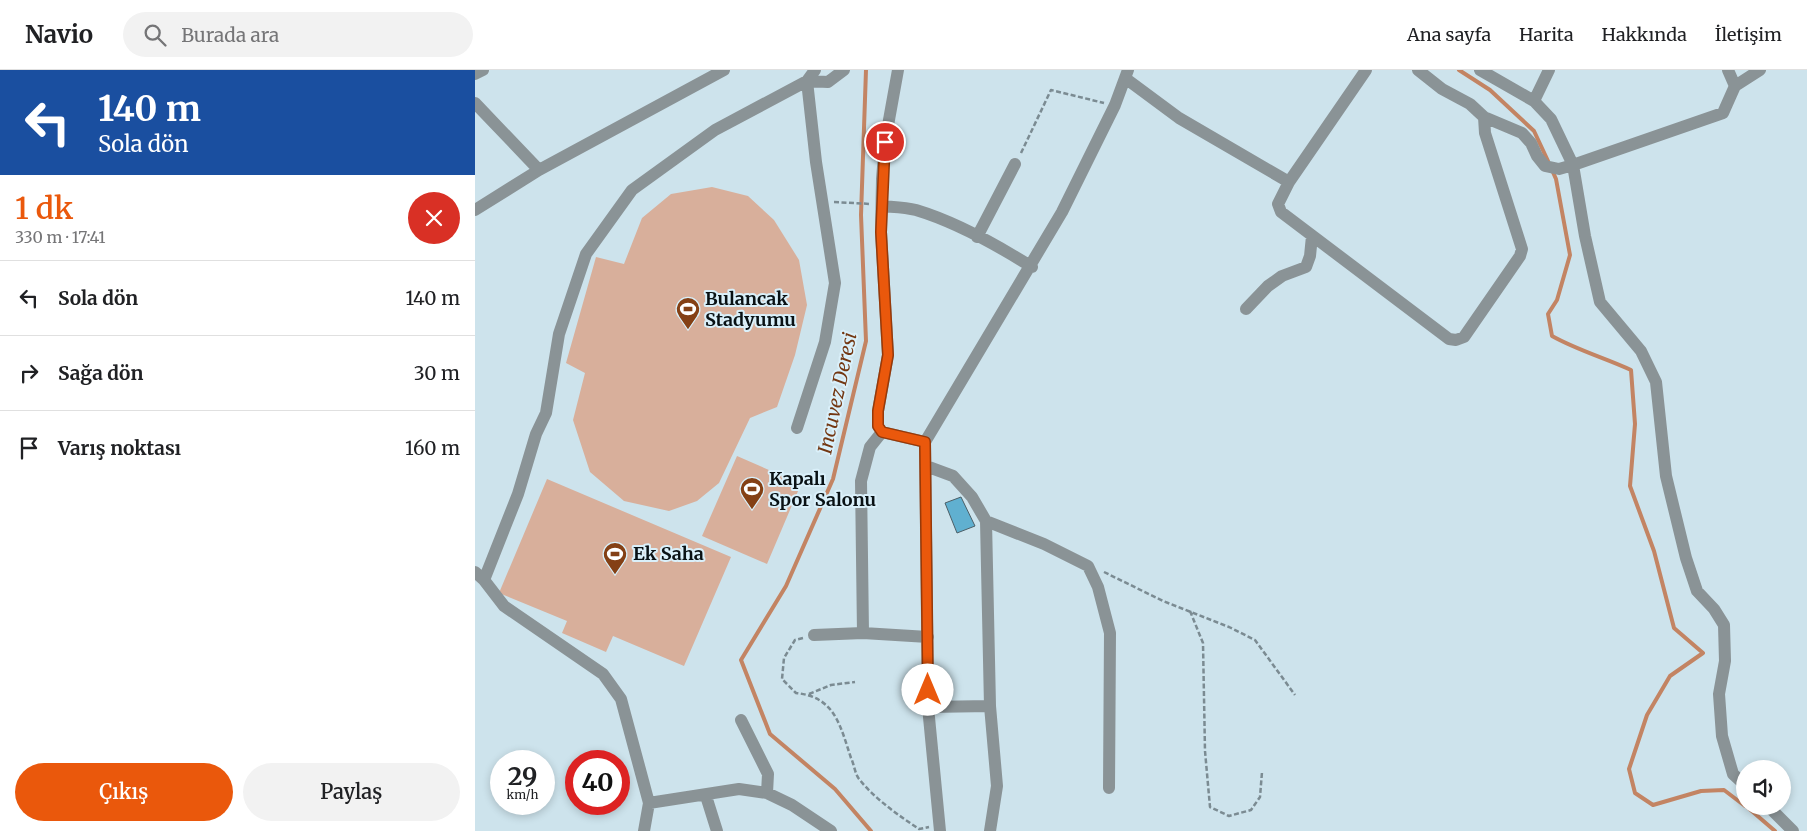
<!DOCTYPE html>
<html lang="tr">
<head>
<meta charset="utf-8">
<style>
	:root { --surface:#fff; --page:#f2f2f2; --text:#202124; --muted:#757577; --line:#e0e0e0; --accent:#ea580c }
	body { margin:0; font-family:Merriweather,serif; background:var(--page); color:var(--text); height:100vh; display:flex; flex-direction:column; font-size:19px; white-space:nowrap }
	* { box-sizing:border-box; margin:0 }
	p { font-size:16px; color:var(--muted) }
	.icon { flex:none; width:28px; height:28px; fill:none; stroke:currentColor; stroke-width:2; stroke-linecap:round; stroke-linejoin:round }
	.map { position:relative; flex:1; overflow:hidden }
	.details { display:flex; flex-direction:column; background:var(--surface); width:475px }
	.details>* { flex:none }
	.hud { background:#1a4fa0; color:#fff; overflow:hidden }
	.tools { position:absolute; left:1261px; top:690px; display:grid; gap:10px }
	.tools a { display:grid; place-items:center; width:55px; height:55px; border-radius:50%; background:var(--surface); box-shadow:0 2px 8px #0003; font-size:25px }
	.speed { position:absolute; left:15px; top:680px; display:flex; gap:10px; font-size:25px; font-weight:700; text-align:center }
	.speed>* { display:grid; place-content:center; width:65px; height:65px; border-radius:50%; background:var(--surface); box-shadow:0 2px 8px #0003; line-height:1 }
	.speed small { font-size:12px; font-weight:400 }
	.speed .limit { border:8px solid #d22; background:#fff; color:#111 }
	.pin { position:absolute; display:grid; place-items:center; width:42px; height:42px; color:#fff; margin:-21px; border:2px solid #fff; border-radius:50%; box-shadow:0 1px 5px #0007 }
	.me { position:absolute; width:55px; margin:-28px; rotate:0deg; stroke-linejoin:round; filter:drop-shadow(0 0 4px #0008) }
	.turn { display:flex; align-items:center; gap:18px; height:105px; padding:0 15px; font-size:22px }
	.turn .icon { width:65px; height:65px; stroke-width:2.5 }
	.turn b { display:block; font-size:35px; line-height:42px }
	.round { display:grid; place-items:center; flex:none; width:52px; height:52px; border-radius:26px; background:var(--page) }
	.summary { display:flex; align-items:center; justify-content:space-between; height:85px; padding:0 15px }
	h1 { font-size:30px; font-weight:600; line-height:38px; color:var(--accent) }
	.primary-button { display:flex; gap:10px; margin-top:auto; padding:10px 15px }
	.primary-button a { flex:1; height:58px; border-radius:30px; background:var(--accent); color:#fff; font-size:20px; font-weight:600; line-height:58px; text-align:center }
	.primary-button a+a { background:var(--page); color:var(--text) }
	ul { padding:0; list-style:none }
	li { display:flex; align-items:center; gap:15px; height:75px; padding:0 15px; border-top:1px solid var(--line) }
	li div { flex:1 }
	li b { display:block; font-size:19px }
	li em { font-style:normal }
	header { display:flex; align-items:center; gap:30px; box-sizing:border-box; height:70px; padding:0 25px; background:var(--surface); border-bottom:1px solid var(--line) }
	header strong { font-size:24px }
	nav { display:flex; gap:28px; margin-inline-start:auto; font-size:18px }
	.search { width:350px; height:45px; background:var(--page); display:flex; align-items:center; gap:12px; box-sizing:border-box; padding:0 18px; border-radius:28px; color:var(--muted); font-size:19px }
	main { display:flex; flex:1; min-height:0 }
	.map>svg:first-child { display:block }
	.green { fill:#d8af9b }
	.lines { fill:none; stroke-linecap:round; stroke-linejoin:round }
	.stream { stroke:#c38463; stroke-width:4 }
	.building { fill:#60b0d0; stroke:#4c5f67 }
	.path { stroke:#7b8b92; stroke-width:2.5; stroke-dasharray:5 2.5; stroke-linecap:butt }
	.minor { stroke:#8a9396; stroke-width:12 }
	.route-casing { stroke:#983908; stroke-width:12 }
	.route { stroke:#ea580c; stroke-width:9 }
	.labels { text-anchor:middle; stroke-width:4; stroke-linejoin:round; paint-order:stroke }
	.poi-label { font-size:18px; font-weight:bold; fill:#091114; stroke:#daf0fa; text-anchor:start }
	.water-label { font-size:19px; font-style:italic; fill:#733712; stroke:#daf0fa }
</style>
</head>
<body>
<header>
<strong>Navio</strong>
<div class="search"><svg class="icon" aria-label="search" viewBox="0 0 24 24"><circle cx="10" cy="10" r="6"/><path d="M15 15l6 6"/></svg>Burada ara</div>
<nav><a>Ana sayfa</a><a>Harita</a><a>Hakkında</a><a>İletişim</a></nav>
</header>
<main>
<section class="details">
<div class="hud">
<div class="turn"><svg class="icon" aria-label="left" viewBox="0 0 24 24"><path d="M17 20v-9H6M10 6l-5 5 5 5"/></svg><div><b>140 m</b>Sola dön</div></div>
</div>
<div class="summary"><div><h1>1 dk</h1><p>330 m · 17:41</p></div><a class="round" style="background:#d93025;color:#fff"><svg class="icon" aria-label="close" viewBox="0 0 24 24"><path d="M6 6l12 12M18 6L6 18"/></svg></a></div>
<ul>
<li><svg class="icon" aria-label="left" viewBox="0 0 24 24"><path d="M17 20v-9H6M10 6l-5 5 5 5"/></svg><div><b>Sola dön</b></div><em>140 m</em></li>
<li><svg class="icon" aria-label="right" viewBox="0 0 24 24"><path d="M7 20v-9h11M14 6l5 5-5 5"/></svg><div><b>Sağa dön</b></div><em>30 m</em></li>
<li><svg class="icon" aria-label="arrive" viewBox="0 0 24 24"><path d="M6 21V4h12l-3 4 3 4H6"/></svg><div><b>Varış noktası</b></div><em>160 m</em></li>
</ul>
<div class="primary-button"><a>Çıkış</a><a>Paylaş</a></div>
</section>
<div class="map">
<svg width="1332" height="761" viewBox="0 0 1332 761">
	<rect width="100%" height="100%" fill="#cde3ec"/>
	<path class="green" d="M237 117 273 126 299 150 324 190 332 235 320 285 302 337 275 348 244 413 222 431 194 441 149 431 115 402 98 350 110 303 91 293 121 187 149 194 167 148 196 124Z
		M262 386 326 414 292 494 227 466Z
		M72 409 256 487 209 596 138 566 131 582 87 563 92 551 24 523Z"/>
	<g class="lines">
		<path class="stream" d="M391 0 386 145 391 271 358 409 311 516 266 590 295 664 360 719 396 761
			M984 0 1015 20 1059 61 1073 91
			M1077 100 1081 109 1095 185 1082 230 1073 244 1077 266C1102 280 1130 288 1156 300L1160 354 1155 416 1179 481 1199 558 1228 583 1195 606 1172 645 1154 699 1160 723 1178 735 1226 721 1249 720 1270 736
			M1271 736 1300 761"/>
	</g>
	<path class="building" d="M486 427 500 456 482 463 470 433Z"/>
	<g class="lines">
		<path class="path" d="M546 83 576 20 629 33
			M359 132 396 134
			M629 502 688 531 754 557 780 570 820 625
			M715 541 728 573 730 681 735 737 754 746 776 740 785 727 787 702
			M328 568 320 570 309 588 307 609 321 623C360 627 365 655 376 688 379 694 380 704 384 709 400 729 423 745 444 759L454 757
			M334 624 356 615 380 612"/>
		<path class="minor" d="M423 0 410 72 407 109 406 162 413 285 403 341V356L407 362 450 372
			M943 0 967 19 995 34 1009 47 1047 63 1056 73 1062 86 1070 96 1084 99 1098 95 1110 166 1125 232 1166 281 1181 312 1191 406 1211 488 1222 521 1239 539 1249 555 1250 591 1244 624 1247 666 1258 704 1270 715
			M1005 0 1059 31 1076 49 1098 95 1248 43 1260 16 1253 0
			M0 4 8 0
			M650 8 704 48 814 112 803 134 806 142 974 269 981 270 989 267 1045 186 1047 179 1010 63 1009 47
			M1260 16 1285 0
			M1059 31 1074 0
			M0 33 64 100
			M814 112 891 0
			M407 136C418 137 430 137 441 140 481 152 522 175 557 197
			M0 140 64 100 249 0
			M502 167 540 94
			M771 239 793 216 807 206 831 197 835 186 837 166
			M322 358 350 272 360 213 341 92 332 11 353 12 369 0
			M451 396 478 406 497 427 511 451
			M0 502 9 510 43 424 61 364 71 343 84 264 111 184 157 120 240 60 332 11 340 0
			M9 510 29 536 128 604 146 629 174 733 264 719 292 723 317 735 356 761
			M388 563 386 411 395 377 407 362
			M339 565 388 563 453 567
			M453 637 515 636
			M266 650 293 704 292 723
			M231 726 242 761
			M1293 736 1318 761
			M169 761 174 733
			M465 761 453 637 450 372 587 142 640 35 653 0
			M515 761 522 716 515 636 511 451 569 474 613 496 623 517 635 563 634 718"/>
	</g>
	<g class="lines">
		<g class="route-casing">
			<path id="route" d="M410 72 406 162 413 285 403 341V356L407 362 450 372 453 620"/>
		</g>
		<use href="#route" class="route"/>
	</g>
	<defs>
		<g id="stadium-pin" transform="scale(1.25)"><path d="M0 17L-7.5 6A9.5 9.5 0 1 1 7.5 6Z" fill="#844015" stroke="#daf0fa"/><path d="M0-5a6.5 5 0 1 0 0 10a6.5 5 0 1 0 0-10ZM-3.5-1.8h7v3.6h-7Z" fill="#fff"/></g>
	</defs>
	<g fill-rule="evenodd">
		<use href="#stadium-pin" x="213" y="239"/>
		<use href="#stadium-pin" x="277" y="419"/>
		<use href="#stadium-pin" x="140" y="484"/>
	</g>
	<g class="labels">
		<g class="poi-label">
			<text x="230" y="235">Bulancak<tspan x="230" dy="21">Stadyumu</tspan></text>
			<text x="294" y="415">Kapalı<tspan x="294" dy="21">Spor Salonu</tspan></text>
			<text x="158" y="490">Ek Saha</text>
		</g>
		<g class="water-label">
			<text transform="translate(362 323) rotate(-78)" y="7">Incuvez Deresi</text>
		</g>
	</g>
</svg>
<div class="tools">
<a><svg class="icon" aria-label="sound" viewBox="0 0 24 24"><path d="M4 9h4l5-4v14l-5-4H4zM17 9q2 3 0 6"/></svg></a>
</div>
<div class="speed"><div>29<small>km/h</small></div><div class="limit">40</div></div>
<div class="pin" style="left:410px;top:72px;background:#d93025"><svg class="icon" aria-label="arrive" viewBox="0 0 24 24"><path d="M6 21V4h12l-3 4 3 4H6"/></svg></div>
<svg class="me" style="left:453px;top:620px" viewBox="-20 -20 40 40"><circle r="19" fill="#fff"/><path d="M0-13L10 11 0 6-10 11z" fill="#ea580c"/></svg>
</div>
</main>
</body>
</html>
